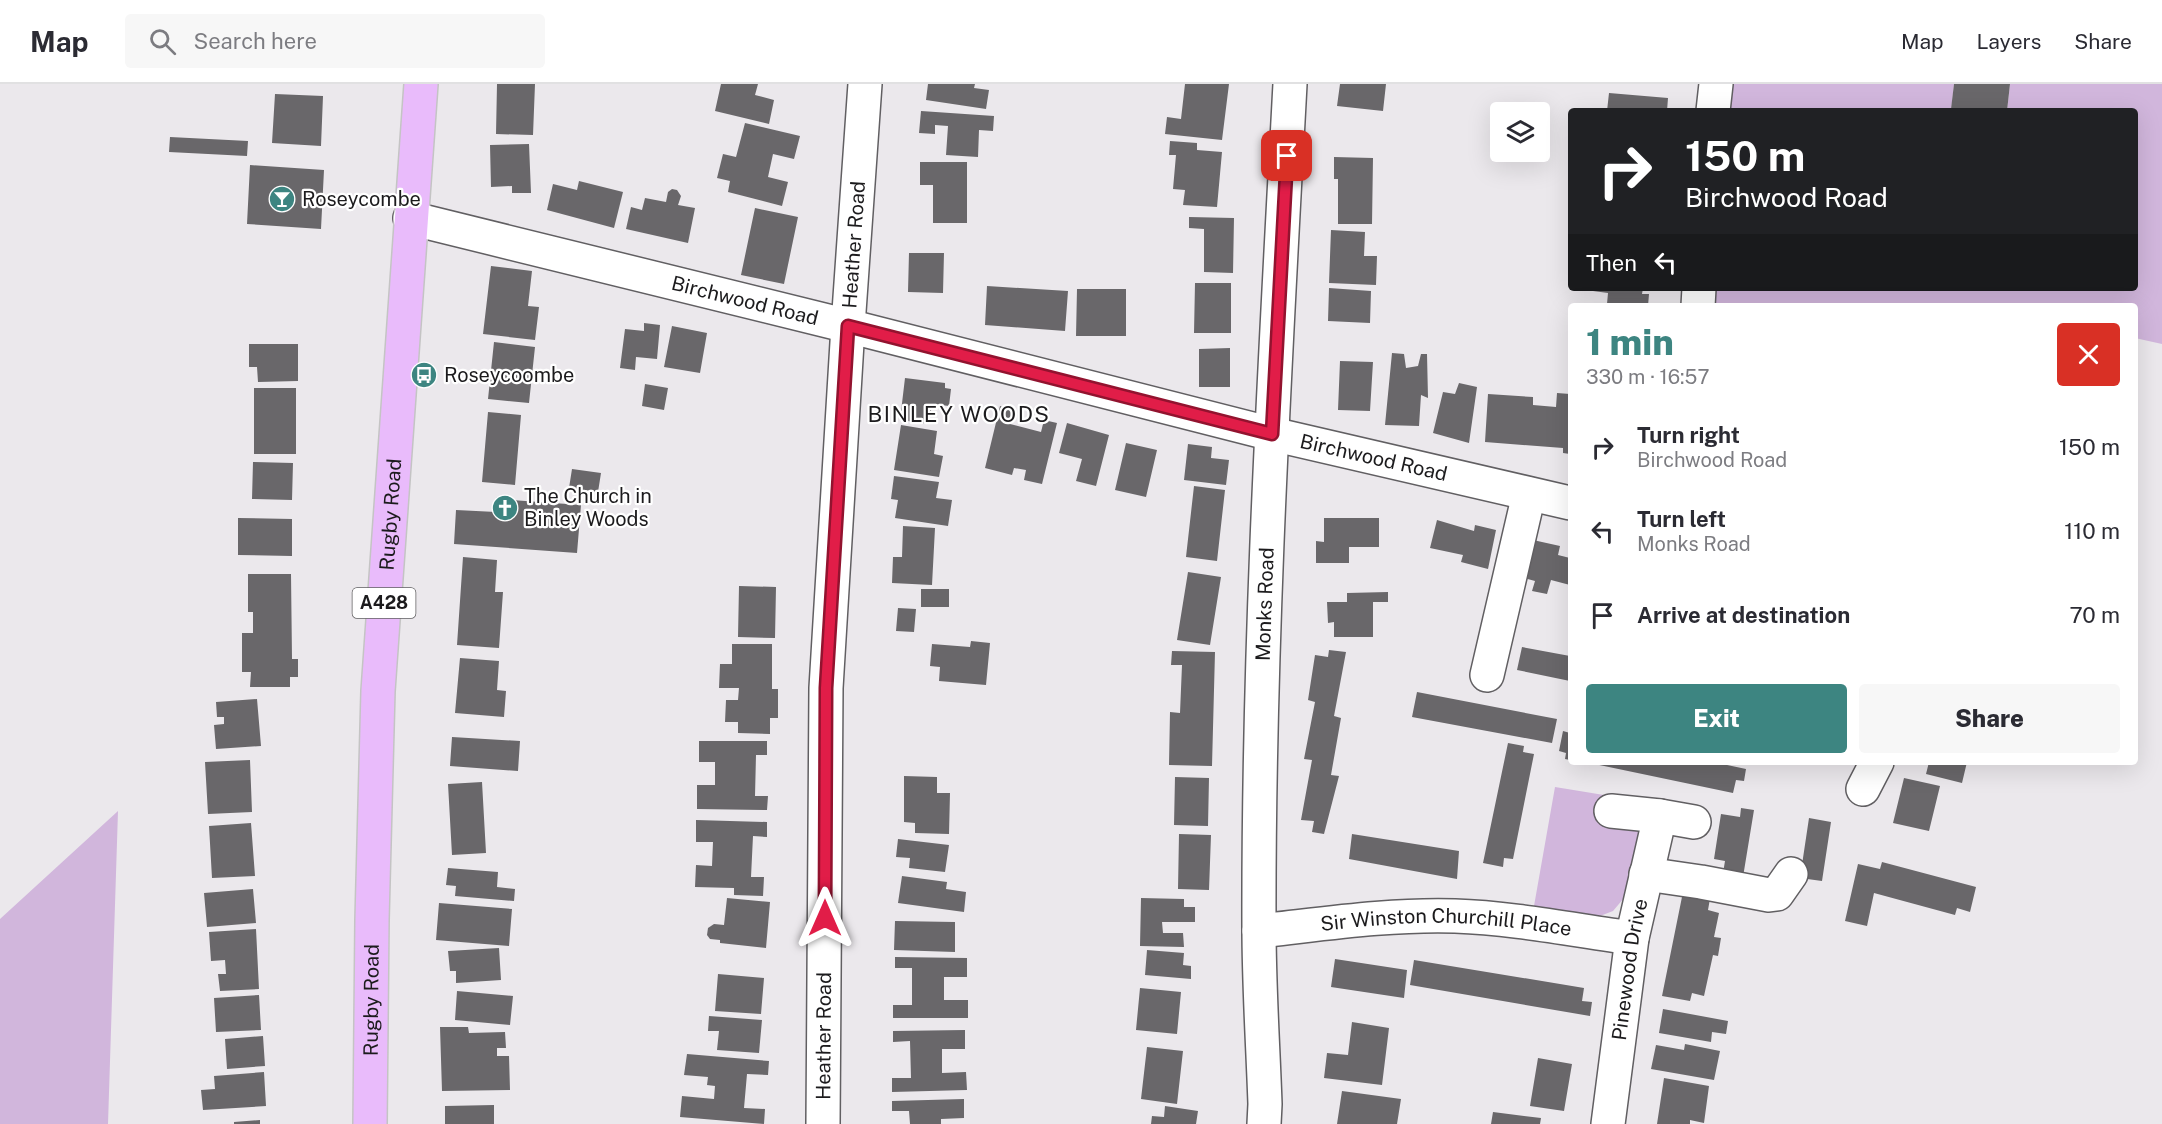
<!DOCTYPE html>
<html lang="en">
<head>
<meta charset="utf-8">
<style>
	:root { --surface:#fff; --page:#f7f7f7; --text:#2b2b33; --muted:#7c7c81; --line:#e1e1e2; --accent:#3d8581 }
	body { margin:0; font-family:"Public Sans",sans-serif; background:var(--page); color:var(--text); height:100vh; display:flex; flex-direction:column; font-size:22px; white-space:nowrap }
	* { box-sizing:border-box; margin:0 }
	p { font-size:20px; color:var(--muted) }
	.icon { flex:none; width:33px; height:33px; fill:none; stroke:currentColor; stroke-width:2; stroke-linecap:round; stroke-linejoin:round }
	.map { position:relative; flex:1; overflow:hidden }
	.side { position:absolute; left:1568px; top:219px; width:570px; height:462px; display:flex; flex-direction:column; background:var(--surface); border-radius:6px; box-shadow:0 6px 24px #0002 }
	.side>* { flex:none }
	.banner { position:absolute; left:1568px; top:24px; width:570px; height:183px; border-radius:6px; box-shadow:0 6px 24px #0002; background:#202124; color:#fff; overflow:hidden }
	.fabs { position:absolute; left:1490px; top:18px; display:grid; gap:12px }
	.fabs a { display:grid; place-items:center; width:60px; height:60px; border-radius:6px; background:var(--surface); box-shadow:0 6px 24px #0002; font-size:30px }
	.pin { position:absolute; display:grid; place-items:center; width:51px; height:51px; color:#fff; margin:-26px; border-radius:12px; box-shadow:0 3px 9px #0006 }
	.me { position:absolute; width:66px; margin:-33px; rotate:0deg; stroke-linejoin:round; filter:drop-shadow(0 0 4px #0008) }
	.turn { display:flex; align-items:center; gap:21px; height:126px; padding:0 18px; font-size:27px }
	.turn .icon { width:78px; height:78px; stroke-width:2.5 }
	.turn b { display:block; font-size:42px; line-height:51px }
	.then { display:flex; align-items:center; height:57px; padding:0 18px; background:#0003; gap:12px; font-size:22px }
	.round { display:grid; place-items:center; flex:none; width:63px; height:63px; border-radius:6px; background:var(--page) }
	.summary { display:flex; align-items:center; justify-content:space-between; height:102px; padding:0 18px }
	h1 { font-size:36px; font-weight:800; line-height:45px; color:var(--accent) }
	.cta { display:flex; gap:12px; margin-top:auto; padding:12px 18px }
	.cta a { flex:1; height:69px; border-radius:6px; background:var(--accent); color:#fff; font-size:24px; font-weight:800; line-height:69px; text-align:center }
	.cta a+a { background:var(--page); color:var(--text) }
	ul { padding:0; list-style:none }
	li { display:flex; align-items:center; gap:18px; height:84px; padding:0 18px }
	li div { flex:1 }
	li b { display:block; font-size:22px }
	li em { font-style:normal }
	header { display:flex; align-items:center; gap:36px; box-sizing:border-box; height:84px; padding:0 30px; background:var(--surface); border-bottom:2px solid var(--line) }
	header strong { font-size:28px }
	nav { display:flex; gap:33px; margin-inline-start:auto; font-size:21px }
	.search { width:420px; height:54px; background:var(--page); display:flex; align-items:center; gap:15px; box-sizing:border-box; padding:0 21px; border-radius:6px; color:var(--muted); font-size:22px }
	.map>svg:first-child { display:block }
	.green { fill:#d1b6dc }
	.building { fill:#69676a }
	.lines { fill:none; stroke-linecap:round; stroke-linejoin:round }
	.minor-casing { stroke:#615f62; stroke-width:36 }
	.major-casing { stroke:#c4c4c4; stroke-width:36 }
	.minor { stroke:#fff; stroke-width:33 }
	.major { stroke:#e9bbfb; stroke-width:33 }
	.route-casing { stroke:#92132f; stroke-width:15 }
	.route { stroke:#e11d48; stroke-width:10 }
	.labels { text-anchor:middle; stroke-width:4.5; stroke-linejoin:round; paint-order:stroke }
	.shield { fill:#fff; stroke:#605f61; stroke-width:1.5 }
	.shield-label { font-size:18px; font-weight:bold; fill:#1c1b1d }
	.poi-label { font-size:20px; fill:#1c1b1d; stroke:#fff; text-anchor:start }
	.street-label { font-size:20px; fill:#1c1b1d; stroke:#fff }
	.quarter-label { font-size:22px; letter-spacing:1.5px; fill:#1c1b1d; stroke:#fff }
</style>
</head>
<body>
<header>
<strong>Map</strong>
<div class="search"><svg class="icon" aria-label="search" viewBox="0 0 24 24"><circle cx="10" cy="10" r="6"/><path d="M15 15l6 6"/></svg>Search here</div>
<nav><a>Map</a><a>Layers</a><a>Share</a></nav>
</header>
<div class="map">
<svg width="2162" height="1040" viewBox="0 0 2162 1040">
	<rect width="100%" height="100%" fill="#ebe8ec"/>
	<path class="green" d="M1733 0H1954L1951 27H1730Z
		M2010 0H2162V260L2135 254 2134 222H1713L1715 204H2134V27H2007Z
		M1555 703 1610 712 1642 746 1624 814 1613 827 1600 832H1570L1534 822Z
		M118 727 108 1040H0V835Z"/>
	<path class="building" d="M497 0H535L533 51 496 50Z
		M721 0H758L755 11 774 16 769 40 715 27Z
		M928 0H975L974 4 989 6 986 25 926 16Z
		M1185 0H1229L1222 56 1165 50 1167 33 1181 35Z
		M1340 0H1386L1383 27 1337 22Z
		M1954 0H2010L2007 27 1951 25Z
		M1609 9 1668 14 1667 27H1607Z
		M275 10 323 12 321 62 272 59Z
		M921 27 994 32 993 47 979 46 978 73 946 71 948 42 935 41V50L919 49Z
		M745 39 800 52 794 75 773 70 768 93 788 98 782 122 728 108 730 97 717 94 723 70 736 73Z
		M170 53 248 57 247 72 169 68Z
		M1170 57 1197 59V66L1222 68 1217 123 1183 121 1185 106 1173 105 1176 71H1169Z
		M529 60 531 109H512V102L491 103 490 61Z
		M1334 73 1373 74 1372 140H1338V95H1334Z
		M920 78H967V139H933V101H920Z
		M250 81 324 86 321 145 247 140Z
		M579 97 623 108 614 144 547 126 553 100 577 106Z
		M672 105 677 106 681 112 678 121 695 124 688 159 626 145 631 123 642 126 645 114 666 118 668 108Z
		M755 124 798 133 784 200 741 191Z
		M1189 133 1234 134 1233 189 1204 188V145L1189 144Z
		M1331 146 1365 148 1364 172H1377L1376 201 1329 199Z
		M909 169H944L943 209 908 208Z
		M491 182 532 187 528 222 539 223 535 256 483 250Z
		M1195 199H1231V249H1194Z
		M987 202 1068 207 1065 247 985 241Z
		M1329 204 1371 207 1370 239 1328 237Z
		M1593 204H1643L1642 210H1649L1648 222 1607 220 1608 209 1593 207Z
		M1077 205H1126V252H1076Z
		M644 239 660 241 657 275 636 273 635 286 620 284 625 245 644 247Z
		M672 242 707 249 700 289 664 283Z
		M494 258 535 263 529 319 488 315Z
		M249 260H298V297L258 298 257 283H249Z
		M1230 264V303H1199V265Z
		M1392 269 1404 270 1406 284 1418 282 1421 270H1427L1428 314 1421 311 1419 342 1385 341Z
		M1340 277 1373 278 1370 327 1338 326Z
		M905 294 945 299V304L951 305 949 322 932 320 929 340 900 336Z
		M1459 299 1477 303 1469 359 1433 349 1443 308 1455 310Z
		M645 300 668 304 664 326 642 322Z
		M254 304H296V370H254Z
		M1557 309 1570 310V370L1563 369V364L1485 358 1488 310 1533 313V321L1556 323Z
		M1000 322 1014 326 1010 340 1041 348 1044 336 1057 339 1042 400 1024 396 1026 386 1014 384 1012 391 985 384Z
		M488 328 521 331 515 401 482 398Z
		M1067 339 1109 351 1096 402 1076 397 1082 375 1059 369Z
		M901 341 937 347 934 370 943 372 939 393 894 386Z
		M1126 359 1157 366 1146 413 1115 406Z
		M1188 360 1212 363 1211 374 1229 376 1226 401 1184 396Z
		M253 378 293 379 292 416 252 415Z
		M572 385 601 389 598 408 569 404Z
		M894 392 939 398 936 414 952 416 948 442 895 434 898 416 891 415Z
		M1194 402 1225 406 1217 477 1186 473Z
		M497 415 581 421 577 469 454 460 456 426 496 428Z
		M238 434 292 435V472L238 471Z
		M1324 434H1379V463H1349V479H1316V457L1324 458Z
		M1437 436 1474 447 1475 441 1496 446 1488 485 1461 478 1463 471 1430 464Z
		M903 442 935 444 932 501 892 499 893 473H902Z
		M1533 456 1560 462 1558 471 1570 474V501L1551 496 1547 510 1532 507 1535 497 1524 494Z
		M463 473 497 476 495 508H503L499 564 457 561Z
		M1188 488 1221 493 1210 561 1177 556Z
		M248 490H291L292 575H298V593H290V603H250L251 588H242V549H253V528H248Z
		M739 502 776 503 775 554 738 553Z
		M921 505H949V523H921Z
		M1388 508V518H1373V553H1334V538L1328 539 1327 518H1347V509Z
		M898 524 916 525 914 548 896 547Z
		M971 557 990 559 986 601 939 597 940 583 930 582 932 560 970 563Z
		M732 560H772V605H778V634H770V650L738 649V638H725L726 616H738L739 604H719L720 580H732Z
		M1522 563 1570 572V597L1517 586Z
		M1329 566 1346 568 1334 632 1341 634 1331 691 1339 692 1324 750 1312 748 1314 737 1301 736 1312 676 1304 675 1315 618 1308 616 1315 571 1328 573Z
		M1172 567 1215 568 1212 682 1169 681 1170 628 1180 629 1182 581H1171Z
		M460 574 499 577 497 606 506 607 504 633 455 629Z
		M1417 608 1557 635 1552 659 1412 633Z
		M257 615 261 662 216 665 214 641 224 640V633H217L216 618Z
		M1563 647 1570 649V676L1565 675 1566 669 1559 667Z
		M452 653 520 657 518 687 450 682Z
		M699 657H767V671H756L755 712H768L767 726 697 725V701H715V678H699Z
		M1508 659 1524 662 1523 668 1534 670 1513 775 1504 774 1503 783 1483 779Z
		M250 676 252 728 208 730 205 678Z
		M1585 678H1713L1746 685 1744 697 1736 696 1733 709Z
		M1929 678H1967L1962 699 1926 690Z
		M904 692 937 693V709H950L949 750 915 749V739L904 738Z
		M1175 693 1209 694 1208 742 1174 741Z
		M1904 694 1940 702 1929 747 1893 739Z
		M482 698 486 769 452 771 448 700Z
		M1741 724 1754 726 1743 793 1723 789 1725 777 1714 775 1721 730 1740 733Z
		M1809 734 1831 738 1822 797 1800 794Z
		M696 736 767 738V753L753 752 751 793H764L763 812 734 811V804L695 803 696 781 712 782 713 758H696Z
		M251 739 255 792 212 794 209 742Z
		M1179 750 1211 751 1209 806 1178 805Z
		M1352 750 1459 767 1457 795 1349 775Z
		M898 755 949 761 945 788 909 784 910 774 896 773Z
		M1882 778 1976 803 1970 828 1957 824 1955 831 1874 809 1867 842 1845 837 1858 780 1880 785Z
		M448 784 498 788 497 803 515 805 514 817 455 812 456 802 446 801Z
		M902 792 947 798 946 805 966 808 964 828 898 819Z
		M1684 803 1711 809 1708 826 1719 829 1714 853 1721 854 1718 872 1713 871 1704 912 1692 909 1690 917 1662 912Z
		M253 805 256 839 207 843 204 809Z
		M727 814 770 818 766 864 720 859V856L710 855 707 851 708 844 714 840 724 841Z
		M1141 814 1184 815V823H1195V838H1162L1163 849H1183L1184 863 1140 862Z
		M439 819 512 825 509 862 436 856Z
		M895 837 955 838V868L894 866Z
		M256 845 259 905 220 907 218 890H226L225 876 211 877 209 848Z
		M499 864 501 896 456 899V887H450L448 867Z
		M1147 866 1184 869 1183 881 1191 882V895L1145 891Z
		M895 873 967 874V893H944V916H968V934H893V921H912V884H895Z
		M1335 875 1407 886 1404 914 1331 903Z
		M1414 876 1584 904 1582 917 1592 918 1590 932 1410 901Z
		M718 890 764 894 761 930 715 927Z
		M1140 904 1181 908 1177 950 1136 946Z
		M457 907 513 912 510 941 455 936Z
		M259 911 261 946 216 948 214 914Z
		M1663 925 1728 937 1726 950 1712 948 1711 958 1659 949Z
		M709 932 762 936 759 969 717 966 719 947H708Z
		M1352 938 1389 944 1382 1001 1324 994 1327 969 1348 971Z
		M440 943H468L469 949 505 948 506 964H497V972H509L510 1006 442 1007Z
		M965 946V965H942V989L966 988 967 1006 892 1008V994H911L910 957 893 958V947Z
		M263 952 265 982 227 985 225 955Z
		M1685 960 1720 967 1714 996 1651 985 1656 961 1684 966Z
		M1147 963 1183 967 1177 1020 1141 1015Z
		M687 970 769 977 768 991 747 990 744 1024 765 1025 764 1040 680 1033 682 1012 714 1015 715 1002 707 1001 708 993 684 991Z
		M1538 974 1572 980 1564 1027 1530 1022Z
		M264 988 266 1022 203 1026 201 1006 215 1005 214 992Z
		M1664 994 1709 1002 1704 1039 1690 1036V1040H1657Z
		M1342 1007 1401 1015 1397 1040H1337Z
		M964 1015V1034L941 1035V1040H910L909 1027H892V1017Z
		M494 1021V1040H445V1022Z
		M1165 1022 1198 1027 1196 1040H1151L1152 1032 1164 1033Z
		M1493 1028 1541 1034 1540 1040H1491Z
		M260 1036V1040H234V1038Z"/>
	<g class="lines">
		<g class="minor-casing">
			<g id="minor">
				<path d="M1713 27 1716 0"/>
				<path id="s1" d="M410 134 848 242 1272 350 1570 419"/>
				<path d="M1698 222 1699 204"/>
				<path d="M1487 591 1529 410"/>
				<path d="M1863 705 1877 678"/>
				<path d="M1611 727 1660 732 1694 738"/>
				<path d="M1646 790 1701 798 1769 811 1777 810 1791 790"/>
				<path id="s2" d="M1259 847C1324 840 1389 830 1455 832 1514 834 1573 846 1632 854"/>
				<path id="s3" d="M823 1040 826 604 848 242 865 0"/>
				<path id="s4" d="M1264 1040 1265 1020C1263 962 1259 903 1259 845 1258 563 1275 281 1290 0"/>
				<path id="s5" d="M1608 1040 1632 854 1660 732"/>
			</g>
		</g>
		<g class="major-casing">
			<g id="major">
				<path id="s6" d="M370 1040 372 836 378 607 421 0"/>
			</g>
		</g>
		<use href="#minor" class="minor"/>
		<use href="#major" class="major"/>
	</g>
	<g class="lines">
		<g class="route-casing">
			<path id="route" d="M825 834 826 604 848 242 1272 350 1287 72"/>
		</g>
		<use href="#route" class="route"/>
	</g>
	<defs>
		<g id="bar-disc" transform="scale(1.35)"><circle r="9.5" fill="#3d8581" stroke="#fff"/><path d="M-6-5H6L.8 .8V4.5H3.5V6h-7V4.5H-.8V.8Z" fill="#fff"/></g>
		<g id="bus-disc" transform="scale(1.35)"><circle r="9.5" fill="#3d8581" stroke="#fff"/><path d="M-5-6H5V4H4V6H2V4H-2V6H-4V4H-5ZM-3.5-4V0h7V-4ZM-3.5 1.2v1.5H-2V1.2ZM2 1.2v1.5H3.5V1.2Z" fill="#fff"/></g>
		<g id="church-disc" transform="scale(1.35)"><circle r="9.5" fill="#3d8581" stroke="#fff"/><path d="M-1.2-6h2.4v3.5h3.3v2.4h-3.3V6h-2.4V-.1h-3.3v-2.4h3.3Z" fill="#fff"/></g>
	</defs>
	<g fill-rule="evenodd">
		<use href="#bar-disc" x="282" y="115"/>
		<use href="#bus-disc" x="424" y="291"/>
		<use href="#church-disc" x="505" y="424"/>
	</g>
	<g class="labels">
		<rect class="shield" x="352.5" y="504" width="63" height="30" rx="4.5"/>
		<g class="shield-label">
			<text x="384" y="525">A428</text>
		</g>
		<g class="poi-label">
			<text x="302" y="122">Roseycombe</text>
			<text x="444" y="298">Roseycoombe</text>
			<text x="524" y="419">The Church in<tspan x="524" dy="23">Binley Woods</tspan></text>
		</g>
		<g class="street-label">
			<text dy="7" stroke="none"><textPath href="#s3" startOffset="880">Heather Road</textPath></text>
			<text dy="7" stroke="none"><textPath href="#s1" startOffset="345">Birchwood Road</textPath></text>
			<text dy="7" stroke="none"><textPath href="#s1" startOffset="993">Birchwood Road</textPath></text>
			<text dy="7" stroke="none"><textPath href="#s6" startOffset="610">Rugby Road</textPath></text>
			<text dy="7" stroke="none"><textPath href="#s4" startOffset="520">Monks Road</textPath></text>
			<text dy="7" stroke="none"><textPath href="#s2" startOffset="188">Sir Winston Churchill Place</textPath></text>
			<text dy="7" stroke="none"><textPath href="#s5" startOffset="156">Pinewood Drive</textPath></text>
			<text dy="7" stroke="none"><textPath href="#s6" startOffset="124">Rugby Road</textPath></text>
			<text dy="7" stroke="none"><textPath href="#s3" startOffset="88">Heather Road</textPath></text>
		</g>
		<g class="quarter-label">
			<text x="959" y="338">BINLEY WOODS</text>
		</g>
	</g>
</svg>
<div class="fabs">
<a><svg class="icon" aria-label="layers" viewBox="0 0 24 24"><path d="M12 4l9 5-9 5-9-5zM3 14l9 5 9-5"/></svg></a>
</div>
<div class="pin" style="left:1287px;top:72px;background:#d93025"><svg class="icon" aria-label="arrive" viewBox="0 0 24 24"><path d="M6 21V4h12l-3 4 3 4H6"/></svg></div>
<svg class="me" style="left:825px;top:834px" viewBox="-20 -20 40 40"><path d="M0-17L14 15 0 8-14 15z" fill="#e11d48" stroke="#fff" stroke-width="4"/></svg>
<div class="banner">
<div class="turn"><svg class="icon" aria-label="right" viewBox="0 0 24 24"><path d="M7 20v-9h11M14 6l5 5-5 5"/></svg><div><b>150 m</b>Birchwood Road</div></div>
<div class="then">Then<svg class="icon" aria-label="left" viewBox="0 0 24 24"><path d="M17 20v-9H6M10 6l-5 5 5 5"/></svg></div>
</div>
<section class="side">
<div class="summary"><div><h1>1 min</h1><p>330 m · 16:57</p></div><a class="round" style="background:#d93025;color:#fff"><svg class="icon" aria-label="close" viewBox="0 0 24 24"><path d="M6 6l12 12M18 6L6 18"/></svg></a></div>
<ul>
<li><svg class="icon" aria-label="right" viewBox="0 0 24 24"><path d="M7 20v-9h11M14 6l5 5-5 5"/></svg><div><b>Turn right</b><p>Birchwood Road</p></div><em>150 m</em></li>
<li><svg class="icon" aria-label="left" viewBox="0 0 24 24"><path d="M17 20v-9H6M10 6l-5 5 5 5"/></svg><div><b>Turn left</b><p>Monks Road</p></div><em>110 m</em></li>
<li><svg class="icon" aria-label="arrive" viewBox="0 0 24 24"><path d="M6 21V4h12l-3 4 3 4H6"/></svg><div><b>Arrive at destination</b></div><em>70 m</em></li>
</ul>
<div class="cta"><a>Exit</a><a>Share</a></div>
</section>
</div>
</body>
</html>
